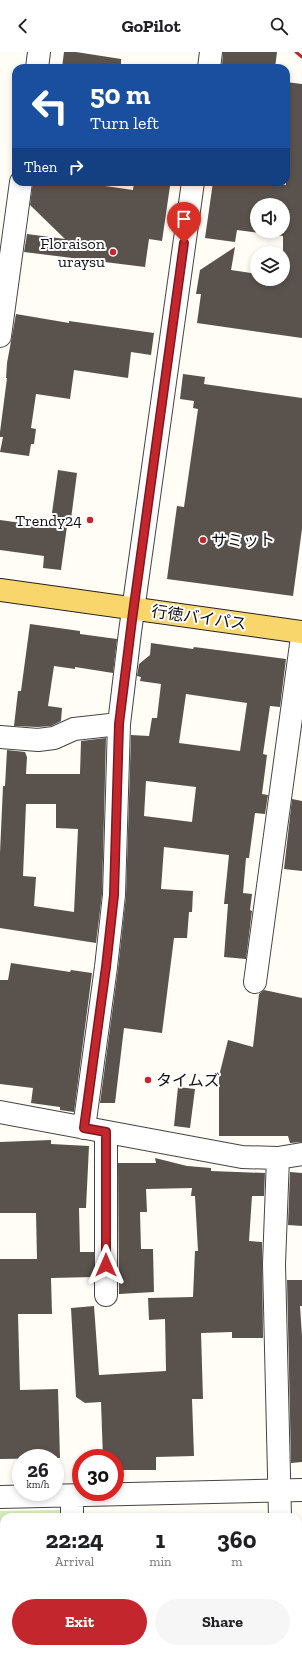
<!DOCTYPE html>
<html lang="en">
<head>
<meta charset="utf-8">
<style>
	:root { --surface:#fff; --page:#f6f6f6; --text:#202124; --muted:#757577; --accent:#c4262e }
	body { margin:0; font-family:"Zilla Slab","Noto Sans JP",serif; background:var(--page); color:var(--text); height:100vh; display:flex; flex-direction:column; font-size:15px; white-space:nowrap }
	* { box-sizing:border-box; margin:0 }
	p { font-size:13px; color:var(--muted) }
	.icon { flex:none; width:22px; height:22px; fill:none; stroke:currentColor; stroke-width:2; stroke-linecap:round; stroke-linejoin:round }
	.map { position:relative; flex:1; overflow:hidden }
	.sheet { position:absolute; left:0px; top:1461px; width:302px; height:140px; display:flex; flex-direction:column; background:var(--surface); border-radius:12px 12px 0 0; box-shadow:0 2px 6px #0003 }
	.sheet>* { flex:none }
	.top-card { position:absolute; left:12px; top:12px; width:278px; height:122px; border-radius:12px; box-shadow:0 2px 6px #0003; background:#1a4fa0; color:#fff; overflow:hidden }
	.controls { position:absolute; left:250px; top:146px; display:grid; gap:8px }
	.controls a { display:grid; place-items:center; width:40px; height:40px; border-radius:50%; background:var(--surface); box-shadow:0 2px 6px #0003; font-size:20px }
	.speed { position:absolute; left:12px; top:1397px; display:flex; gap:8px; font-size:20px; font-weight:700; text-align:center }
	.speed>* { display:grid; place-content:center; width:52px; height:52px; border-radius:50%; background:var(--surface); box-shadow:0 2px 6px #0003; line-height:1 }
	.speed small { font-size:10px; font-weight:400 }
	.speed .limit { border:6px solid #d22; background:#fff; color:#111 }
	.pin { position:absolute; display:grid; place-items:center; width:34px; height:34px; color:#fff; margin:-41px -17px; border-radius:50% 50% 50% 0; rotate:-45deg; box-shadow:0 0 4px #0007 }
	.pin .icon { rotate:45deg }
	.me { position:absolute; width:44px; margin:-22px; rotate:0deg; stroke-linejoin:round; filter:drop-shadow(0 0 3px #0008) }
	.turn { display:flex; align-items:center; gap:14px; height:84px; padding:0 12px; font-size:18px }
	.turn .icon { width:52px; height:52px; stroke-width:2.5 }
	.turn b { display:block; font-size:28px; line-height:34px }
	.then { display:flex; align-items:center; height:38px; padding:0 12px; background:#0003; gap:8px; font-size:15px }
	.eta { display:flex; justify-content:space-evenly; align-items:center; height:68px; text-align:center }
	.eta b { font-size:24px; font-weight:700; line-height:28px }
	.button { display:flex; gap:8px; margin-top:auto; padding:8px 12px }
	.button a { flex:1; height:46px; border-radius:24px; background:var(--accent); color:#fff; font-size:16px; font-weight:700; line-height:46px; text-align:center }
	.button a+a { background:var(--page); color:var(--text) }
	header { display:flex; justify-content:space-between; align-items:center; height:52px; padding:0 12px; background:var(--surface); font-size:18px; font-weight:700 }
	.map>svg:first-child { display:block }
	.green { fill:#d5ebbd }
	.building { fill:#5a524d; fill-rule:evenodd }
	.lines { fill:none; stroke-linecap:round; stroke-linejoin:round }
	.minor-casing { stroke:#444; stroke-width:24 }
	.major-casing { stroke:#222; stroke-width:24 }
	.minor { stroke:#fff; stroke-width:22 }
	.major { stroke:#f9d66b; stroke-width:22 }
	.rail { stroke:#c4262e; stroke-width:3 }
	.route-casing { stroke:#7f191e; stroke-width:10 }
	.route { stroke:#c4262e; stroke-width:7 }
	.poi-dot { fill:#c4262e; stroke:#fff; stroke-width:1.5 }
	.labels { text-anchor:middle; stroke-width:4; stroke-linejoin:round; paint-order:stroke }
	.poi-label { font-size:16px; fill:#111; stroke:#fff; text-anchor:end }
	.street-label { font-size:16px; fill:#111; stroke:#fff }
</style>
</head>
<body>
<header><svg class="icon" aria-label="back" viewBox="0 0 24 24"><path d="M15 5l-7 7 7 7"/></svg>GoPilot<svg class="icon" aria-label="search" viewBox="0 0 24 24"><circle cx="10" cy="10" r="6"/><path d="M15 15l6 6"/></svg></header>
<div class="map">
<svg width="302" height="1601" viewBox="0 0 302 1601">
	<rect width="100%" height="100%" fill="#fffdf5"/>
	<path class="green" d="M65 1458V1465H4V1566H0V1459Z"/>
	<path class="building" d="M64 0H76L121 7V16H62Z
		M223 0H277L275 16H245L222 13Z
		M286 30 302 32V286L197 271 201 242H196L200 218 235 195 231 218 257 222V227H283V184L237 178 235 190 205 186 213 130H267L286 133ZM257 153H283V179H257Z
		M33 130H77L133 138 134 130 170 134 162 189 149 187 145 215 24 200 27 182 65 187 30 153Z
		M16 262 69 271V269L154 281 151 303 131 300 128 326 74 318 70 347 36 342 31 376 36 377 34 392H31L29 404 0 400 3 385H0V380L7 326H6L7 311Z
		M183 322 205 325 204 332 302 346V477L293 544 167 527 177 454 184 455 198 357 193 356 194 349 180 347Z
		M58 418 77 421 71 467H68L61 518 43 516 44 504 0 498V468L50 475Z
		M30 572 80 579V582L117 587 113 621 75 615V617L54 614 48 654 62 656 61 669 51 674 38 675 14 674 18 639H21Z
		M151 591 193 597 194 595 286 607 280 655 270 654 263 702 267 703 262 742 268 743 265 762 255 761 249 806H246L243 841 252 842 250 858 252 859 246 907 224 905 228 852H224L229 803 164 795 161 837 193 839 192 860H189L187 886H174L162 981 124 976 115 1051H100L118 917 126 844 131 683 149 684 152 666H157L161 632 140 629 141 625 137 624 139 612 150 603ZM186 642 247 651 240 699 179 691ZM146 729 196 735 192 770 144 764Z
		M106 686 102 842 96 891 0 876V801L3 734H5L7 698 25 700 27 705 26 722H80L81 689ZM26 752H56V776L78 777 74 860 34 854 36 825 23 824Z
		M292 747 302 749V819L284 817Z
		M11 911 70 920 71 918 92 921 74 1060 60 1058V1055L31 1051 33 1036 0 1032V928H8Z
		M264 938 302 946V1090L290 1091 288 1084H219V1024L228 988 253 995 259 942Z
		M178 1035 195 1037 190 1076 174 1074Z
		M51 1088V1092L89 1094 86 1156H79L80 1200H94V1225L51 1226 52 1262H18L20 1338 58 1337 60 1406 0 1407V1207H37L36 1161H0V1090Z
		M155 1106 187 1114 211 1116V1119L265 1121 264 1144H252L249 1189 262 1190 263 1286H232V1280L201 1281 203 1347H192L194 1404 156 1405V1418H122V1415H115V1406H103L101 1350 85 1351 76 1345 71 1256 94 1254 99 1323 166 1319 165 1267 149 1268 148 1246 193 1245 195 1199H198L195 1144H191L192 1136 146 1137 147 1160H140L141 1197H153L154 1240 119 1242 118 1111H156Z
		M290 1120 302 1121V1174L288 1173Z
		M287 1228H302V1254H300L302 1284V1410L291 1411Z"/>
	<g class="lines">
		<g class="minor-casing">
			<path id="minor" d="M37 16 39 0
				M209 16 211 0
				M0 284 21 130
				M0 685 38 688 54 686 74 677 119 672
				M255 930 302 585
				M0 1060 242 1105 278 1106 302 1102
				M84 1076 106 915 114 843 119 672 130 580 193 130
				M278 1106 274 1212 280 1465
				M106 1243V1080
				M0 1445 302 1438
				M72 1465V1444
				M298 1530 302 1529
				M298 1589H302
				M285 1597V1601
				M70 1601V1597"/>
		</g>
		<g class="major-casing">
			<path id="major" d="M0 538 302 580"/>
		</g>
		<use href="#minor" class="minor"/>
		<use href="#major" class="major"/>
		<path class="rail" d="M296 0 302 5"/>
	</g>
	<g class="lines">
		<g class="route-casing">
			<path id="route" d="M106 1213V1080L84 1076 106 915 114 843 119 672 132 568 184 191"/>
		</g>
		<use href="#route" class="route"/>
	</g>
	<g class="poi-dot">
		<circle cx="113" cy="200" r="4"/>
		<circle cx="90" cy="468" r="4"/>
		<circle cx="203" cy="488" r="4"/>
		<circle cx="148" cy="1028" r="4"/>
	</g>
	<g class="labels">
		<g class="poi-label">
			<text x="105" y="197">Floraison<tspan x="105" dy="18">uraysu</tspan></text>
			<text x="82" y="474">Trendy24</text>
			<text x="211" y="494" text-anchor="start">サミット</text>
			<text x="156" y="1034" text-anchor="start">タイムズ</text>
		</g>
		<g class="street-label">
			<text transform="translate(199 565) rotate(8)" y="6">行徳バイパス</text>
		</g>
	</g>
</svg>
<div class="controls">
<a><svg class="icon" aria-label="sound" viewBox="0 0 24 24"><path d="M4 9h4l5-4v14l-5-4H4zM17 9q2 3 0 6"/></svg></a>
<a><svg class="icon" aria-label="layers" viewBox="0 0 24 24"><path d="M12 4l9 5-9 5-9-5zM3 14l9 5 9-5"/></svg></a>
</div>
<div class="speed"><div>26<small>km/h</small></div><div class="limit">30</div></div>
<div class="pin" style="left:184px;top:191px;background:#d93025"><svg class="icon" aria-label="arrive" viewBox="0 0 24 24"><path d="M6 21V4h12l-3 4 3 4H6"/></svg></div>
<svg class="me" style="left:106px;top:1213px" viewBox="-20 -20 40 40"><path d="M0-17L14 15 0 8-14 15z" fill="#c4262e" stroke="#fff" stroke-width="4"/></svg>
<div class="top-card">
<div class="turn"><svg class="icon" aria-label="left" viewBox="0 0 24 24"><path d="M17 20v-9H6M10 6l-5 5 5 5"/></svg><div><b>50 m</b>Turn left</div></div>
<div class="then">Then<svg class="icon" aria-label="right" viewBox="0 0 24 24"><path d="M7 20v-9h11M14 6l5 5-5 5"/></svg></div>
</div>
<section class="sheet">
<div class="eta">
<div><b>22:24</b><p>Arrival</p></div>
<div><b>1</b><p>min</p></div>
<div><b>360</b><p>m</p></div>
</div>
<div class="button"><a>Exit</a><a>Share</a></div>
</section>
</div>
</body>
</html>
